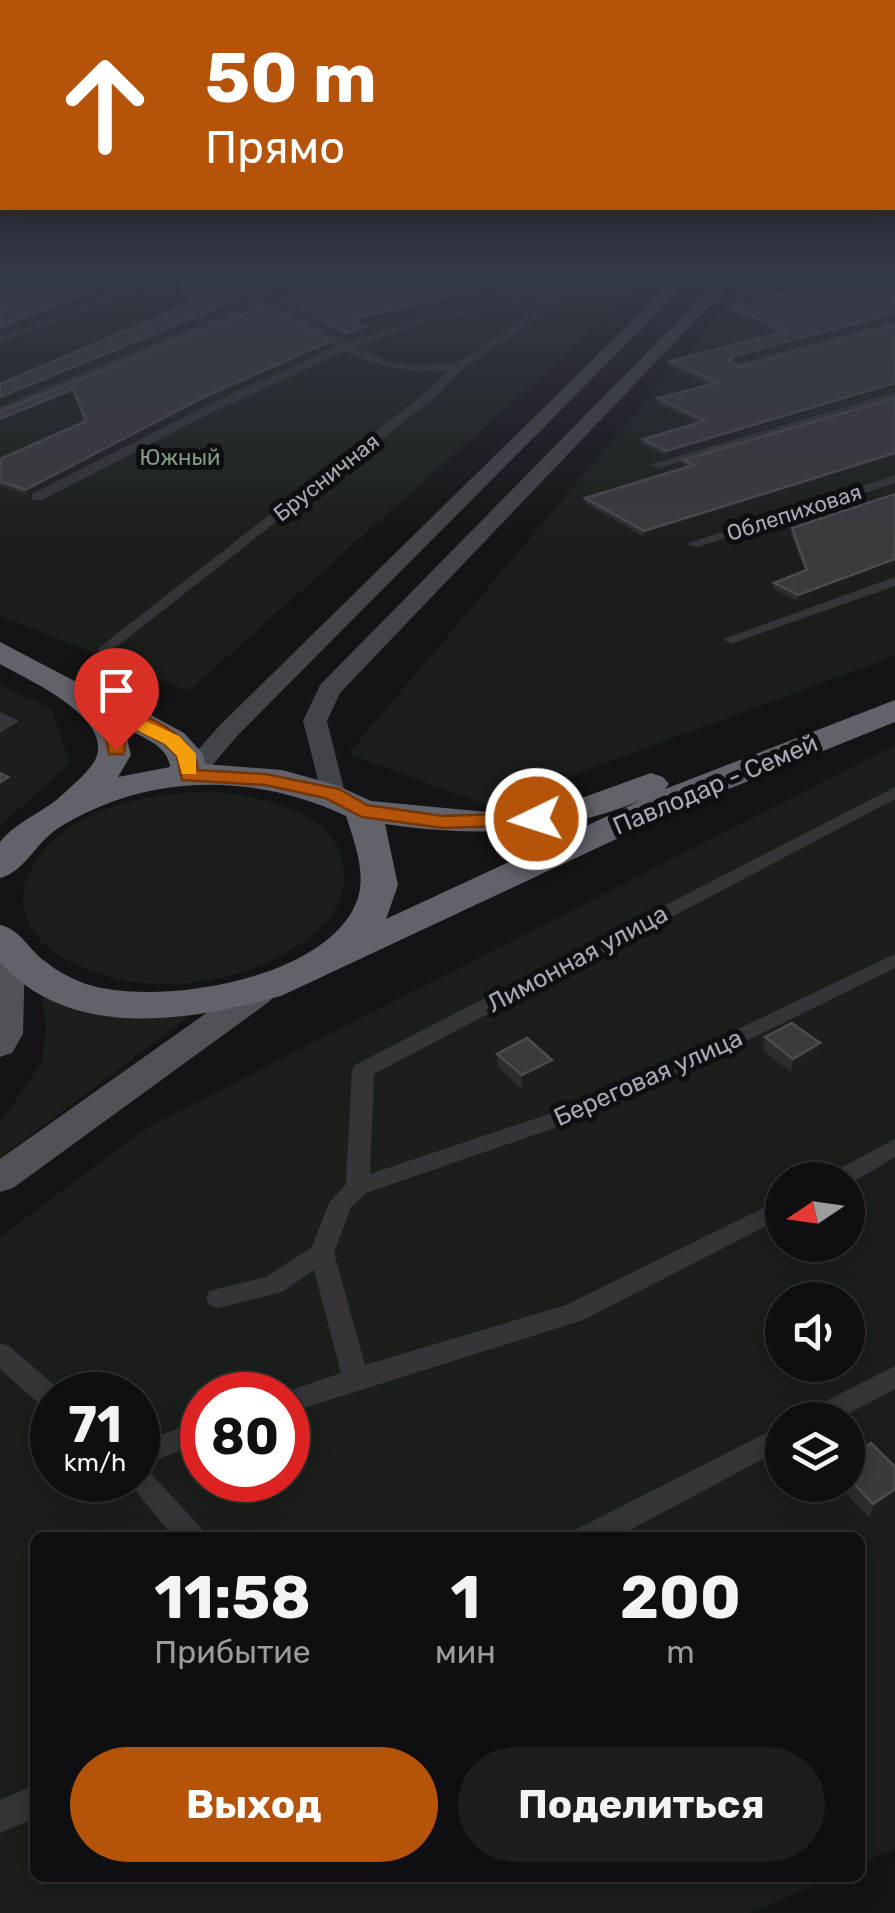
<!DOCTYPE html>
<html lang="ru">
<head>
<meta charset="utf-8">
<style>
	:root { --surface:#0f0e10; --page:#1d1c1e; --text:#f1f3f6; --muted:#9b9c9f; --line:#2f2e30; --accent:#b45309 }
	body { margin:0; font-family:Rubik,sans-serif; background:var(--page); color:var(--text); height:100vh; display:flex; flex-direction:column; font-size:38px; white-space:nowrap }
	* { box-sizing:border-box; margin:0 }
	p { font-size:32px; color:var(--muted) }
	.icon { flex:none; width:55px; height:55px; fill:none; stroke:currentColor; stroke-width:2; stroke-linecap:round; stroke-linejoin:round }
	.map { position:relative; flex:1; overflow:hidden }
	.details { position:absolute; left:30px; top:1532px; width:835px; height:350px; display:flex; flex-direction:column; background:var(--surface); border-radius:15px; box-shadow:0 5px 25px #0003,0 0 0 2px var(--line) }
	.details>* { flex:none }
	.banner { position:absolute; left:0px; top:0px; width:895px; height:210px; box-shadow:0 5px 25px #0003,0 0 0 2px var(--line); background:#b45309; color:#fff; overflow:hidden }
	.needle { width:65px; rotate:257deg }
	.buttons { position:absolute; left:765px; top:1162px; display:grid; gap:20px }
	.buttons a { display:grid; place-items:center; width:100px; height:100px; border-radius:50%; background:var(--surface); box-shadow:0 5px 25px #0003,0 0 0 2px var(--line); font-size:50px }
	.speed { position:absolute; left:30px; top:1372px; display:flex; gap:20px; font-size:50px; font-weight:700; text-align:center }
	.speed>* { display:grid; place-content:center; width:130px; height:130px; border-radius:50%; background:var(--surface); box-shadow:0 5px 25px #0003,0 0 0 2px var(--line); line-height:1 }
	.speed small { font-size:25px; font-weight:400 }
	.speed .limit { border:15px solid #d22; background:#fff; color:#111 }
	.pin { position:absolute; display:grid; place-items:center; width:85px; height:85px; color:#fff; margin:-102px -42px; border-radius:50% 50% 50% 0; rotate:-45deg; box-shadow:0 0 10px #0007 }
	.pin .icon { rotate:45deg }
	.me { position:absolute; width:110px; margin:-55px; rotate:266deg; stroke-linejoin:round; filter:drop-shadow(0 0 8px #0008) }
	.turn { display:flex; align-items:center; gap:35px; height:210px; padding:0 40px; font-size:45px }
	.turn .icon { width:130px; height:130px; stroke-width:2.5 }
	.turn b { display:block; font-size:70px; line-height:85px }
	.eta { display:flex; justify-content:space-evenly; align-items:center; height:170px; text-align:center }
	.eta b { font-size:60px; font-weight:700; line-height:70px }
	.button { display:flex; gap:20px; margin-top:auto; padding:20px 40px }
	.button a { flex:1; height:115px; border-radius:60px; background:var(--accent); color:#fff; font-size:40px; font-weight:700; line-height:115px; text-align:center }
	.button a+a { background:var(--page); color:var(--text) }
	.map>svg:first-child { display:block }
	.green { fill:#1a1f1b; fill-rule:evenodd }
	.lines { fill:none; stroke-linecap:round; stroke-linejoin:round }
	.street { fill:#353539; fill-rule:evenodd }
	.secondary { fill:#434449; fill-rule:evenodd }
	.primary { fill:#515258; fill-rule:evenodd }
	.highway { fill:#62636a; fill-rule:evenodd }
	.wall { fill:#2d2d30 }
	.shaded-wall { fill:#1e1d1f }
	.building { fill:#3a3b3e; stroke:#4b4c50; stroke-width:2.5 }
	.route { fill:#b45309; stroke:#753606; stroke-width:2.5 }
	.slow { fill:#f59e0b }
	.labels { text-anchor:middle; stroke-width:10; stroke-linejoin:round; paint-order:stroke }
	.far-park-label { font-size:22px; fill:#809c84; stroke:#0f0e10 }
	.far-street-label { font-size:22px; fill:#a7aab3; stroke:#0f0e10 }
	.street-label { font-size:25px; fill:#a7aab3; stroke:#0f0e10 }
</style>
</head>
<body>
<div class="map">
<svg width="895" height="1913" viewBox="0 0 895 1913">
	<rect width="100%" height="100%" fill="#141315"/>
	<path class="green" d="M0 275H655L189 691 0 616Z
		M752 275H895V656L489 806 348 754Z
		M0 685 52 709 70 763 0 826Z
		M895 745V1849L860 1864V1538H35V1878H831L751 1913H0V1237L148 1127ZM782 1180H848V1245H782ZM782 1300H848V1365H782ZM52 1395H138V1480H52ZM202 1395H288V1480H202ZM782 1420H848V1485H782Z
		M211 791C260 797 338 809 344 870 345 887 341 906 329 919 275 980 163 1001 89 970 62 959 38 947 27 919 19 899 23 880 35 862 73 805 148 794 211 791Z
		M41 985 194 1013 0 1158V1124L42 1062 46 1025Z"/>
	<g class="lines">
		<path class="street" d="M10 275H26L0 286V279Z
			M161 275H185L268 300 389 275H412L279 304 348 342 429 315 558 296 589 275H602L462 369 437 396 106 655 98 650 100 647 429 390 448 371C411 371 380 370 346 351L215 411 42 500H32V494L206 406 338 346 267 306 250 310 0 415V407L254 302 175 279 0 343V336ZM549 302 455 364 407 365 389 361 356 347 430 321Z
			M895 321V327L739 368 733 365Z
			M895 392V400L660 468 649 465Z
			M895 475V483L698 547 686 544Z
			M895 577V586L736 642 731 644 723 639Z
			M0 712 19 721 0 733Z
			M895 787V799L374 1074 370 1174 585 1102 895 954V968L601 1112 366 1193 351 1207 334 1253 365 1365 566 1305 782 1199V1218L583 1320 288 1413V1395L279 1394 341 1373 314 1270 282 1292 218 1308 209 1305 206 1298 209 1291 266 1277 312 1247 329 1203 346 1184 352 1070 355 1065Z
			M895 1139V1157L848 1185V1180H825L829 1174Z
			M0 1343 9 1346 61 1391 63 1395H52V1410L43 1407 0 1369Z
			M895 1366V1389L837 1420H800L804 1412Z
			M202 1420V1442L143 1465 202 1529 206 1538H174L127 1480H138V1443Z
			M782 1425V1449L615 1538H573L577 1529Z
			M35 1785V1818L0 1833V1800Z"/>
		<path class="secondary" d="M679 275H695L238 735 198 782H180L176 776 180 770 220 725Z
			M723 275H739L340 693 327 721 345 793 332 801 323 799 303 721 320 685Z"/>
		<path class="primary" d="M9 941 20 944 25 951 23 1034 12 1053 0 1057V943Z
			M258 982 270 985 275 993 270 1001 13 1188 0 1192V1159L246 985Z"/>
		<path class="highway" d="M0 642 105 697 136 707 184 733 203 754 205 764 282 770 336 785 371 801 487 812 565 804 651 773 663 777 669 784 665 789 895 700V722L691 804 281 996C191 1021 70 1042 0 962V925C22 930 28 950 46 962 56 971 73 979 86 984 157 1007 331 980 358 898 366 871 354 841 346 816 253 772 145 773 57 829 36 843 23 873 0 878V842C18 820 43 813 62 795 72 786 87 773 94 762 119 719 26 679 0 664ZM124 727C141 737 168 745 170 767L118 777 131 755ZM640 801 386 919 398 885 385 824C475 837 555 835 640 801Z"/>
	</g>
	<path class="wall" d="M200 275H368L268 296Z
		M406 275H570L358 322 366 327V332L348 338 290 306 289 301Z
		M895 294V318L732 361 740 367 895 325V389L666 456 642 444 643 439 698 423 658 404V398L709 385 669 366 670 361 779 333 729 312 730 307Z
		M266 305 330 346 204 403 26 495 0 486V459L85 422 73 394 0 410Z
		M895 398V458L644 537 585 503V498L687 467 683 465V460Z
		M895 494V564L797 601 773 589 774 583 805 571 791 534 792 528Z
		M765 1037 820 1043 818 1057 791 1072 763 1051Z
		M497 1054 552 1060V1073L522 1089 497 1067Z
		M848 1459 895 1467V1500L870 1518 838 1485H848Z"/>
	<path class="shaded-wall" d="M136 275H149L0 332V327Z
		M346 275H368L268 296V291Z
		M549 275H570L352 324V319Z
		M242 298 243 303 0 403V397Z
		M895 313 894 317 730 361 733 356Z
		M366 327V332L348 338V333Z
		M330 341V346L204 403 26 495 25 490 204 397Z
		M895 383 894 388 666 456V451Z
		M73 389V394L0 425V419Z
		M895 453V458L644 537V531Z
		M895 559V564L797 601 798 595Z
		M8 777 10 787 0 793V782Z
		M820 1043 818 1057 791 1072 793 1059Z
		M552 1060V1073L522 1089V1075Z
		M895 1489V1500L870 1518 873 1504Z"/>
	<path class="building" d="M20 275H136L0 327V284Z
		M215 275H346L268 291Z
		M406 275H549L352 319 366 327 348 333 289 301Z
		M850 278 895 294V313L733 356 730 361 740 367 895 325V383L666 451 643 439 705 421 658 398 717 383 670 361 786 331 730 307Z
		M179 280 242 298 0 397V384L189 304Z
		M266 305 330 341 204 397 25 490 0 481V459L86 421 73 389 0 419V411Z
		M895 398V453L644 531 585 498 694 465 683 460Z
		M895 494V559L798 595 774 583 807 570 792 528Z
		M0 773 8 777 0 782Z
		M792 1023 820 1043 793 1059 765 1037Z
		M527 1038 552 1060 522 1075 497 1054Z
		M871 1443 895 1467V1489L873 1504 848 1477V1459Z"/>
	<linearGradient id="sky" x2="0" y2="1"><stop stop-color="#0b0a0c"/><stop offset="0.51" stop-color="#343946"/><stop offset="1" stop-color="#343946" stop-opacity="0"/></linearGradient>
	<rect width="895" height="543" fill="url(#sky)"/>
	<path class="route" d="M93 698C129 708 193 728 198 770L265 774 339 789 367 805 443 816 536 813 546 819 536 825 443 828 362 817 325 798 265 785 182 780 177 756 165 744 110 716C118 728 130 740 123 754H109L106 739 83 704Z"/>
	<path class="slow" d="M108 704 179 736 196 754V774H182L177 756 165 744 102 713V705Z"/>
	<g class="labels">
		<g class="far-park-label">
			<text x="180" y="465">Южный</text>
		</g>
		<g class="far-street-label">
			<text transform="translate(326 477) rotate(-38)" y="8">Брусничная</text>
			<text transform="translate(794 512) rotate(-18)" y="8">Облепиховая</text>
		</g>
		<g class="street-label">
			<text transform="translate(715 784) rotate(-23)" y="9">Павлодар - Семей</text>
			<text transform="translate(577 958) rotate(-28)" y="9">Лимонная улица</text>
			<text transform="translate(648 1077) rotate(-24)" y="9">Береговая улица</text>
		</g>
	</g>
</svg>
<div class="buttons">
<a><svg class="needle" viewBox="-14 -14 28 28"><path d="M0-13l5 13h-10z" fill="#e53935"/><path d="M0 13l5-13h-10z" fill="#9b9c9f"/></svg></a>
<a><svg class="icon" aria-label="sound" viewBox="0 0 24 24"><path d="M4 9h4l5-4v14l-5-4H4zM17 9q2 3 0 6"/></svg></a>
<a><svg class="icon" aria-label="layers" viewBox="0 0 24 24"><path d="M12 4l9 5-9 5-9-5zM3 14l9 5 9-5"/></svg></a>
</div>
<div class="speed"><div>71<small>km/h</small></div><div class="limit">80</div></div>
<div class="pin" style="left:116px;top:750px;background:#d93025"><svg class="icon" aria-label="arrive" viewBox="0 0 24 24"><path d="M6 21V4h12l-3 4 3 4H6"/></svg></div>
<svg class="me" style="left:536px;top:819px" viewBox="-20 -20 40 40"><circle r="17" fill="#b45309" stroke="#fff" stroke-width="3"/><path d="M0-11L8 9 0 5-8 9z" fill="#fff"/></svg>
<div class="banner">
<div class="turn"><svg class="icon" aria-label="ahead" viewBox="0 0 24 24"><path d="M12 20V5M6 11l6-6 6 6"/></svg><div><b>50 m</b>Прямо</div></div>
</div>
<section class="details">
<div class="eta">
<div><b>11:58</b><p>Прибытие</p></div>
<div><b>1</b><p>мин</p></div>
<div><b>200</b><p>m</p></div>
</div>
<div class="button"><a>Выход</a><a>Поделиться</a></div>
</section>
</div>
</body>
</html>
